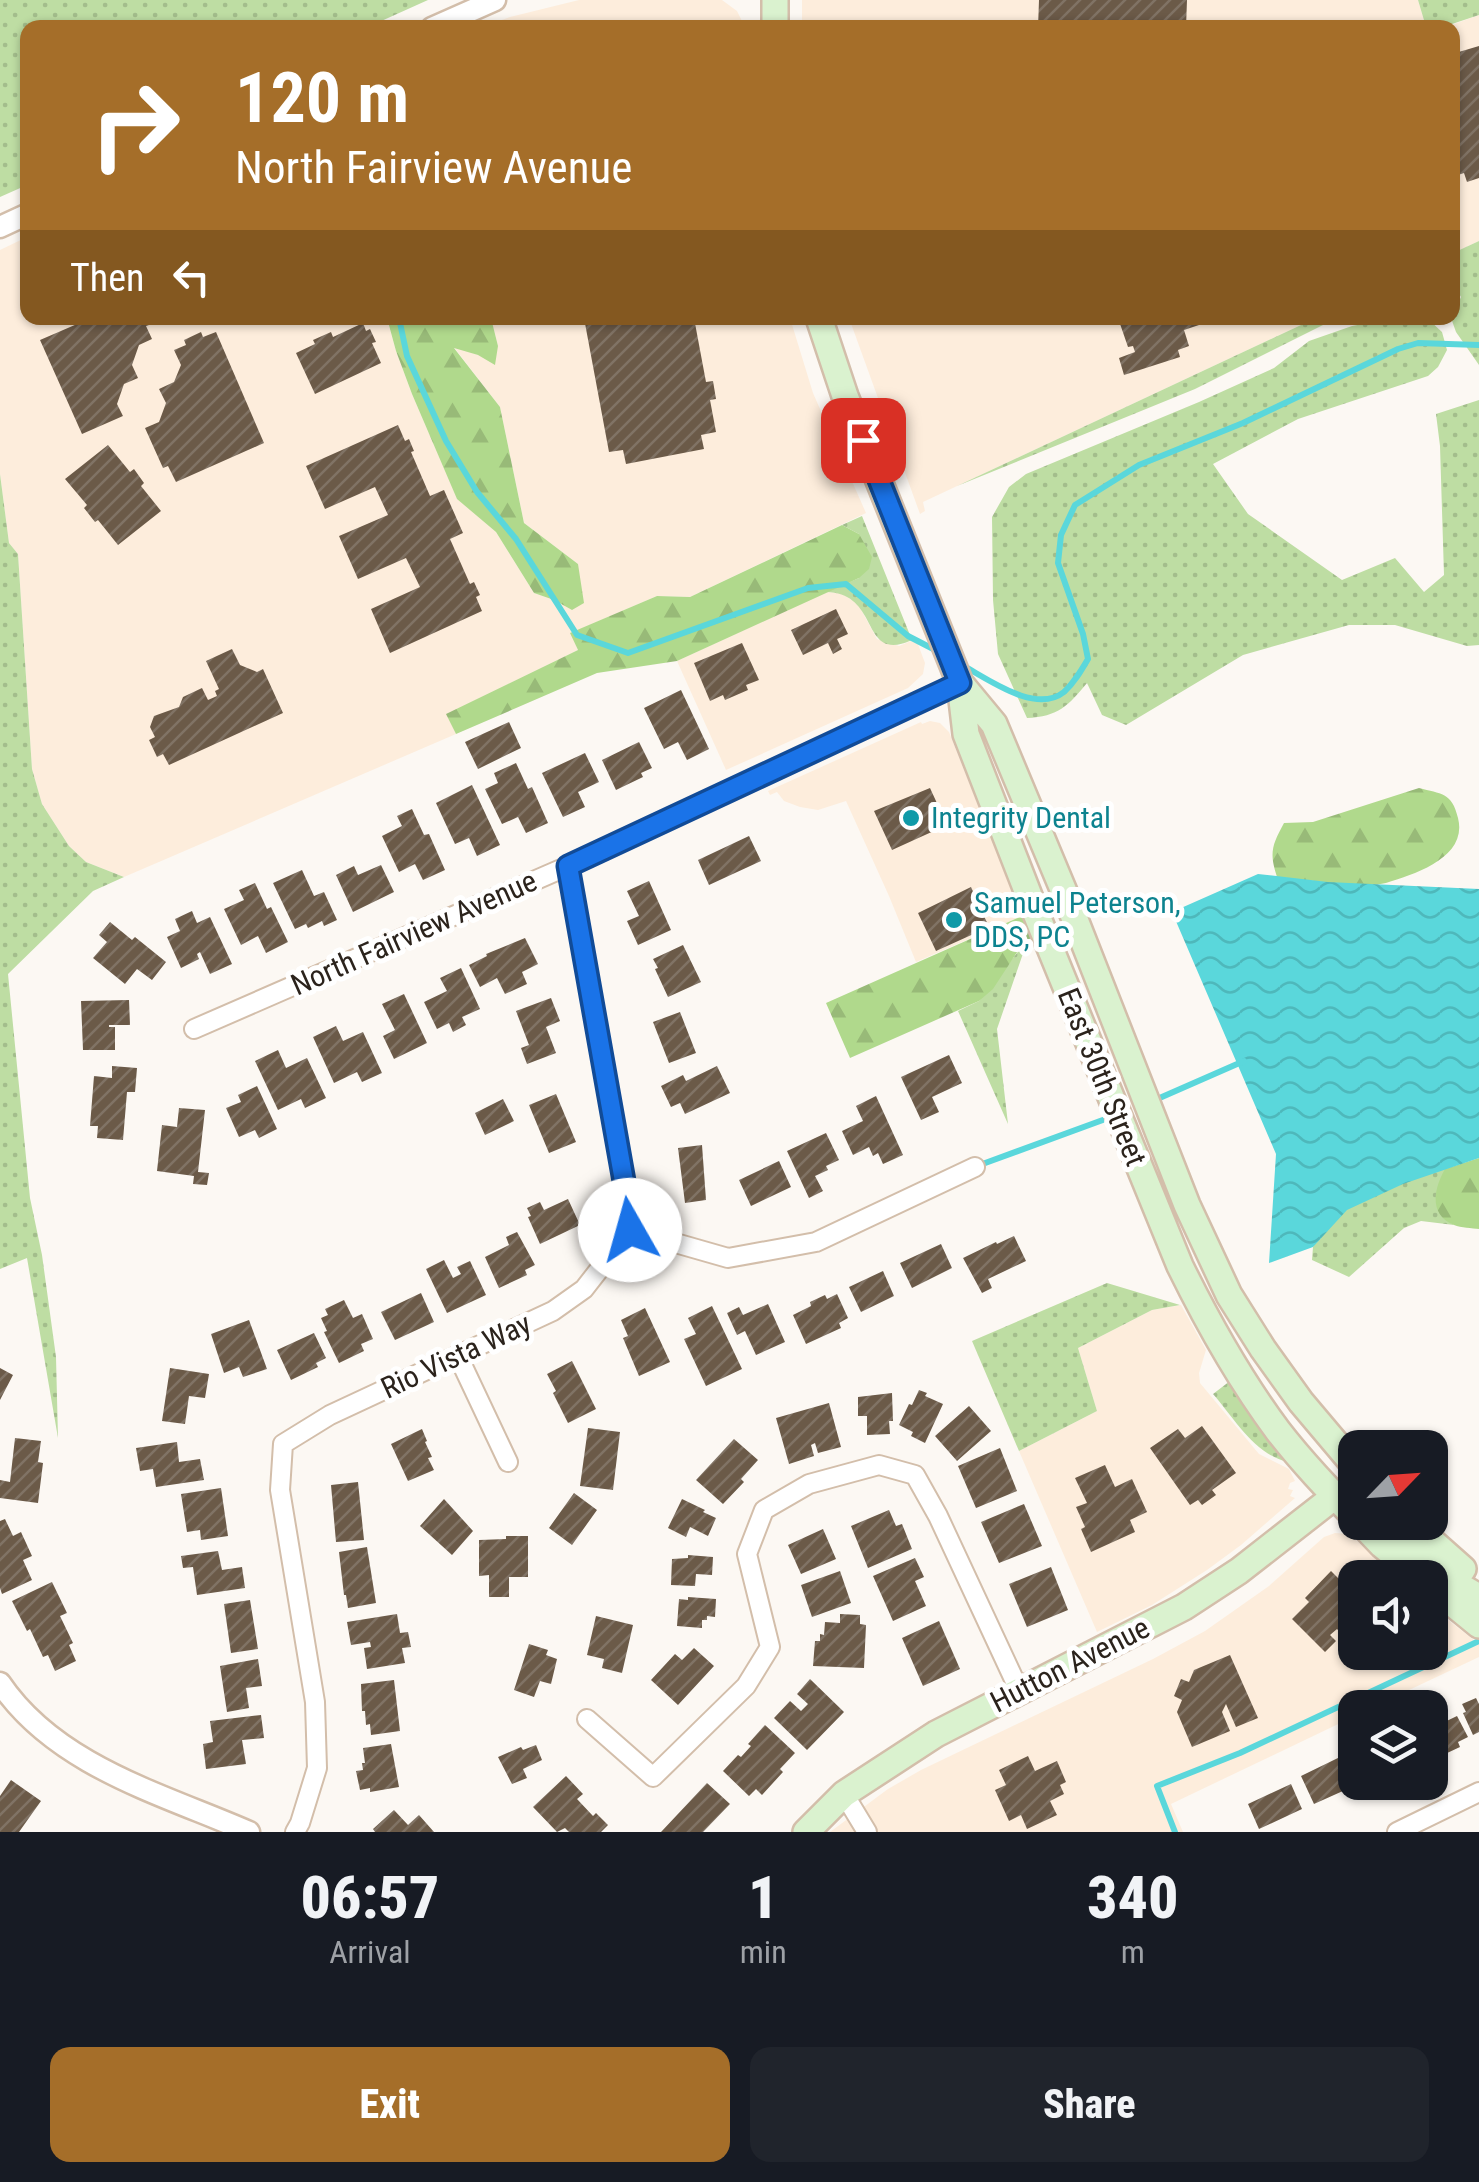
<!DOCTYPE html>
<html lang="en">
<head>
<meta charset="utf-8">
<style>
	:root { --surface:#171b24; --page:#20242c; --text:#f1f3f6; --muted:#9ea1a6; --accent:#a56e29 }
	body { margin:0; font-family:"Roboto Condensed",sans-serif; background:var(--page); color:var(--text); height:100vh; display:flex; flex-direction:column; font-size:38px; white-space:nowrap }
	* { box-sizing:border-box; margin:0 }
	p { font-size:32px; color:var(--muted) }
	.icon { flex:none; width:55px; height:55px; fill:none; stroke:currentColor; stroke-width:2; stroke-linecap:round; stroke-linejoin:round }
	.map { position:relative; height:1832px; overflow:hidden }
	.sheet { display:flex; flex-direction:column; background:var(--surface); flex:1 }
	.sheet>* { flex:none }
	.top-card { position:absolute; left:20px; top:20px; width:1440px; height:305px; border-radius:20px; box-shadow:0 2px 8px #0004; background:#a56e29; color:#fff; overflow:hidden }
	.needle { width:65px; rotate:65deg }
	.tools { position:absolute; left:1338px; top:1430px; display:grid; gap:20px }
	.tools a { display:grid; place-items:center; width:110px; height:110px; border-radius:20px; background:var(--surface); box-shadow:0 2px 8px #0004; font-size:50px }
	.pin { position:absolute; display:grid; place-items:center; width:85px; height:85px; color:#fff; margin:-42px; border-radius:20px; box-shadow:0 5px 15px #0006 }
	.me { position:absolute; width:110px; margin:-55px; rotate:353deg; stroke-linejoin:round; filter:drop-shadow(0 0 8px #0008) }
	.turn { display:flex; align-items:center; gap:35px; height:210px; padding:0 50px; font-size:45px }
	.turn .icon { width:130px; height:130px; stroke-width:2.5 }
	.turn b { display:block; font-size:70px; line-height:85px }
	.then { display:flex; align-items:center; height:95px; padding:0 50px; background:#0003; gap:20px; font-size:38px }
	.eta { display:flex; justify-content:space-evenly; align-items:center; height:170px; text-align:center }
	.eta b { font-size:60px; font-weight:800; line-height:70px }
	.action { display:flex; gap:20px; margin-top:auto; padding:20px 50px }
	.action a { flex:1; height:115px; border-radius:20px; background:var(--accent); color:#fff; font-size:40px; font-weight:800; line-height:115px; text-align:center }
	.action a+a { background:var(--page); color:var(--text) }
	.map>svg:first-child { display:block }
	.built { fill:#fdeddc }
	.green { fill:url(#green-dots) }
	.forest { fill:url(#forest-firs) }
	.water { fill:url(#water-waves) }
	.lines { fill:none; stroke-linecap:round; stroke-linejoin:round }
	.stream { stroke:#5ad7db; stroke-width:6 }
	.building { fill:url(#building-hatch) }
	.minor-casing { stroke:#d3beaa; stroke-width:22 }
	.tertiary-casing { stroke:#d3beaa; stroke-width:25 }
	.secondary-casing { stroke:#d3beaa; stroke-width:30 }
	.minor { stroke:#fff; stroke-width:18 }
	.tertiary { stroke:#fff; stroke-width:20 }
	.secondary { stroke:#daf2cf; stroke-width:25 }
	.route-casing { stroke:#114b97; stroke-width:25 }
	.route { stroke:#1a73e8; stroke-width:18 }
	.culture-dot { fill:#0f9aa8; stroke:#fff; stroke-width:4 }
	.labels { text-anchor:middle; stroke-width:10; stroke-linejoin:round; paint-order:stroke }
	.culture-label { font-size:30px; fill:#0d838f; stroke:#fff; text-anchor:start }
	.street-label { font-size:30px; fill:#2b231c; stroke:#fff }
</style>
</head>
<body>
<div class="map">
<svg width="1479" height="1832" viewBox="0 0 1479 1832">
	<defs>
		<pattern id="green-dots" width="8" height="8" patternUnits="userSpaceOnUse" patternTransform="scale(2.5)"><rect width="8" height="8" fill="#bedda3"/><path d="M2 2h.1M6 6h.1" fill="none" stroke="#a3bd8c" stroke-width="1.8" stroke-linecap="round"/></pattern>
		<pattern id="forest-firs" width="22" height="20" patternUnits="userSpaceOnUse" patternTransform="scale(2.5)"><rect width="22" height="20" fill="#b0d98c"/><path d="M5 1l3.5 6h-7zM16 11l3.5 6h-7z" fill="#98ba78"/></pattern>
		<pattern id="water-waves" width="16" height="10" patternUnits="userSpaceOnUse" patternTransform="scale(2.5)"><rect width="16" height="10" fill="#5ad7db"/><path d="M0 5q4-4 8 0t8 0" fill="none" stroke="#4eb8bb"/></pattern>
		<pattern id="building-hatch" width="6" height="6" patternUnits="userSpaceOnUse" patternTransform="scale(2.5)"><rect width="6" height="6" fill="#6b5a48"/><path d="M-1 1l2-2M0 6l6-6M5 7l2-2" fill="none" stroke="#807365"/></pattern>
	</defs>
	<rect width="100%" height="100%" fill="#fcf8f3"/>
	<path class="built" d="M579 0H722L737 11 745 27H483L510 17Z
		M802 0H1418L1426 27 802 28Z
		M1479 15V241L1453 253 1452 28H1443Z
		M27 237 28 318H387L396 351 412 394 457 498 496 532 534 593 554 600 572 610 578 564 524 523 500 407 453 346 478 355 498 346 491 318H790L813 393 866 513 690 597 657 596 571 633 578 650 447 714 456 734 124 877 86 862 69 846 42 804 32 769 18 554 9 543 0 474V250Z
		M849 318H1316L923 502 925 511 920 514Z
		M826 592 841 593 858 604 877 639 899 646 916 639 925 663 923 674 908 688 726 770 677 661Z
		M930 721 940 723 949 732 1022 916 916 962 889 896 846 801 818 810 800 807 784 801 777 792 770 795 768 791 921 722 922 724Z
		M1181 1305 1206 1350 1199 1373 1200 1383 1259 1454 1289 1469 1295 1481 1290 1483 1288 1489 1293 1490 1290 1496 1295 1498 1241 1545 1207 1570 1152 1605 1097 1632 1019 1451 1097 1411 1078 1348 1152 1310Z
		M1335 1533 1348 1534 1355 1539 1396 1577 1355 1578V1652H1430V1606L1479 1644V1657L1373 1707 1355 1708V1716L1171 1804 1183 1832H830L888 1789 921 1770 1153 1659 1205 1631 1269 1586 1324 1537Z"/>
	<path class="green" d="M0 0H428L368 27 28 28 27 185 0 197Z
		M1418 0H1479V15L1443 27H1426Z
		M1479 241V365L1456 332 1451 318 1461 297 1455 287H1453V253Z
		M1316 318H1337L1195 389 957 486Z
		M1395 318 1428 319 1442 332 1447 350 1438 367 1428 376 1298 419 1213 464 1248 514 1342 580 1395 558 1424 592 1444 575 1440 446 1436 414 1479 400V645L1467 646 1395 625H1349L1243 655 1126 725 1102 715 1087 683C1069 705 1058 717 1027 718L998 654 993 600 992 517 1009 487 1026 474 1199 402 1274 368 1309 341 1352 326Z
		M0 474 9 543 18 554 32 769 42 804 69 846 86 862 124 877 93 891 8 974 30 1198 42 1255 56 1357 58 1438 27 1258 0 1269Z
		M862 516 912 640C859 664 882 593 826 592L859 578V534L842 525Z
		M1028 939 997 1029 1008 1124 958 1011 979 1001Z
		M1448 1159 1444 1218 1454 1225 1421 1221 1404 1228 1349 1277 1312 1260 1313 1247 1344 1188Z
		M1107 1283 1180 1305 1152 1310 1078 1348 1097 1411 1019 1451 972 1341Z
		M1230 1381 1288 1462C1255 1455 1234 1418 1213 1394Z"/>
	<path class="forest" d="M387 318H491L498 346 495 365 478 355 454 348 500 407 524 523 578 564 584 603 572 610 554 600 534 593 496 532 457 499 412 394 396 351Z
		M842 525 859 534 872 557 869 569 859 578 677 661 597 673 456 734 446 714 578 650 570 633 657 596 690 597Z
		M1419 788C1441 794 1452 792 1458 818 1468 857 1416 874 1386 883 1364 889 1302 879 1277 877 1269 853 1272 845 1284 823L1313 822Z
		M1022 916 1031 938 1023 943 993 989 979 1001 850 1058 826 1003Z
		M1479 1158V1229C1472 1228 1461 1228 1454 1225 1428 1215 1434 1188 1445 1169Z"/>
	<path class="water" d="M1258 874 1328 882 1479 889V1158L1403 1184 1347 1210 1313 1247 1269 1263 1276 1154 1172 912Z"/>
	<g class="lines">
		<path class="stream" d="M399 318 407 356 446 441 477 492 516 539 577 635 628 653 808 588 846 584 908 636 941 653
			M960 664C987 678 1035 715 1064 692 1074 683 1081 671 1088 659L1083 634 1058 563 1061 535 1075 505 1139 465 1243 423 1398 349 1418 343 1479 345
			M1155 1100 1244 1061
			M977 1166 1111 1117
			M1175 1832 1157 1786 1240 1753 1479 1641"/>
	</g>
	<path class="building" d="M1039 0H1187L1186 28H1038Z
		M1479 46V178L1467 182 1464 173 1452 177V54Z
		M91 318H149L152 324 146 326 152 339 139 345 132 365 138 378 124 384 117 404 123 416 82 434 40 340Z
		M584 318H694L706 382 713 381 716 399 710 400 716 432 701 435 704 449 626 464 623 450 609 452Z
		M1118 318H1200L1202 324 1184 330 1189 346 1178 350 1180 357 1124 375 1119 358 1135 352 1133 346 1128 347Z
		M363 323 366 331 370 329 376 342 372 343 381 363 315 394 296 353 315 344 313 340 331 332 333 337Z
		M201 332 203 337 216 332 264 443 176 482 168 466 163 468 145 428 159 422 166 403 159 389 174 382 181 365 174 350 186 345 184 340Z
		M398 425 405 441 409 439 414 451 411 452 430 496 444 490 463 533 450 539 470 584 474 582 480 595 476 597 482 611 390 653 371 609 420 587 406 558 358 579 339 536 388 515 375 487 325 509 306 466Z
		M108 445 130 472 134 469 144 483 141 486 161 511 118 545 98 520 95 522 84 508 87 505 65 479Z
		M836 609 848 634 837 639 842 649 833 654 828 643 803 655 791 630Z
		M742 643 759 680 746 685 748 690 725 700 723 695 710 701 694 663Z
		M232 649 240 665 257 672 263 669 283 713 169 765 163 754 157 757 149 740 155 737 150 727 154 716 179 707 183 697 202 688 208 700 217 696 215 691 219 689 206 661Z
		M681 690 709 749 687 760 678 742 664 749 644 708Z
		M509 722 521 748 478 769 465 742Z
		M639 742 652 768 641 773 643 777 616 790 602 760Z
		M585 753 599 782 578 792 585 807 563 817 542 773Z
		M516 763 528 789 532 787 548 823 526 833 518 817 502 824 485 789 498 783 494 773Z
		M472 785 500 845 477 856 469 838 455 844 436 803Z
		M930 788 947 825 892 850 874 811Z
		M412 809 424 835 429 834 445 870 423 880 415 864 399 872 382 836 402 826 397 816Z
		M749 836 761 861 709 885 698 860Z
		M381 865 394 892 353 912 336 875 354 866 358 875Z
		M302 870 314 896 324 892 337 920 324 926 322 921 308 928 306 924 295 929 273 883Z
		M649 881 671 930 638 945 627 921 639 916 627 891Z
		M255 883 267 909 271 907 288 942 266 953 258 936 241 945 224 909 244 900 239 890Z
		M971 887 989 927 936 951 918 913Z
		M192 911 197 923 210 917 232 964 210 974 200 952 197 954 199 959 181 968 167 937 180 931 175 919Z
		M110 922 132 940 135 937 166 962 152 980 137 969 125 984 93 958 107 942 99 935Z
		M525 938 538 964 522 972 527 984 505 994 497 978 480 987 469 965 487 956 486 954Z
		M683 945 701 982 668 997 655 969 658 968 653 959Z
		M461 968 480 1009 462 1017 466 1025 453 1032 449 1023 437 1029 424 1002 447 991 440 978Z
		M404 994 427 1043 394 1059 383 1036 395 1030 382 1004Z
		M551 998 560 1021 546 1027 556 1053 527 1064 521 1048 529 1045 516 1011Z
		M129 1000 130 1025H109V1027H115V1050H83L81 1001Z
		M680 1012 696 1053 669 1063 653 1022Z
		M336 1026 343 1041 363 1032 382 1073 362 1082 357 1072 334 1083 313 1037Z
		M278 1050 286 1068 307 1058 326 1098 305 1108 301 1099 278 1110 255 1061Z
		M949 1055 962 1083 932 1097 939 1112 921 1120 901 1077Z
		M112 1066 137 1068 135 1092H127L123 1140 97 1138 98 1126H90L94 1076 112 1078Z
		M717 1066 730 1093 685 1114 680 1103 671 1107 661 1086 683 1075 686 1081Z
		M257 1086 277 1129 259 1138 255 1130 239 1137 226 1108 241 1102 238 1095Z
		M556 1094 576 1142 549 1153 529 1105Z
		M876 1096 903 1155 883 1164 878 1153 873 1156 869 1147 853 1155 842 1131 863 1121 856 1106Z
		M503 1099 514 1121 485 1135 475 1113Z
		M179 1108 205 1110 198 1172 209 1173 207 1185 193 1184 194 1176 157 1171 162 1125 177 1127Z
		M826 1133 839 1160 826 1166 828 1170 815 1176 823 1191 809 1198 787 1151Z
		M702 1145 706 1200 685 1203 678 1148Z
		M779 1161 791 1187 751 1206 739 1180Z
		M568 1199 580 1225 540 1244 528 1217 531 1216 527 1208 540 1202 544 1210Z
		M517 1232 535 1265 525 1270 527 1275 499 1288 485 1257 509 1245 506 1237Z
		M1014 1236 1026 1261 988 1279 992 1288 982 1293 963 1258 996 1242 997 1244Z
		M941 1244 952 1268 912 1288 900 1263Z
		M444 1260 453 1278 461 1274 457 1267 470 1261 486 1295 447 1313 426 1269Z
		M883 1271 894 1296 861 1312 849 1287Z
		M421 1293 434 1322 395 1340 381 1312Z
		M837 1294 848 1318 839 1323 841 1328 806 1344 793 1315 811 1306 810 1302 825 1295 827 1299Z
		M344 1300 353 1318 362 1314 373 1339 361 1344 364 1351 339 1363 324 1332 327 1331 321 1318 328 1315 325 1309Z
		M768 1304 785 1342 756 1355 745 1331 737 1335 727 1313 739 1307 743 1315Z
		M712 1306 742 1369 706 1386 684 1339 696 1334 688 1318Z
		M645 1308 670 1362 639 1376 623 1338 628 1336 621 1320Z
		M249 1320 267 1369 243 1377 239 1367 224 1373 211 1334Z
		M314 1333 326 1358 316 1363 318 1367 291 1380 277 1350Z
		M572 1361 596 1409 568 1423 553 1393 556 1391 547 1374Z
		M0 1368 13 1375 0 1400Z
		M170 1368 209 1374 205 1398 189 1396 185 1424 162 1421Z
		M919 1390 927 1393 925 1396 943 1404 925 1443 911 1436 913 1432 899 1425 909 1404 912 1405Z
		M892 1393 893 1421H889L890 1434 867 1435V1416H858V1397Z
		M829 1403 841 1447 818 1453 815 1443 811 1445 814 1456 789 1464 776 1418Z
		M969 1406 991 1431 957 1461 935 1436Z
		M1202 1426 1236 1473 1212 1490 1216 1495 1202 1505 1198 1500 1190 1505 1150 1448 1178 1429 1185 1438Z
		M588 1428 620 1432 613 1490 580 1486Z
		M422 1429 427 1441 425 1442 432 1457 428 1458 434 1470 408 1481 391 1444Z
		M15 1438 41 1441 38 1462 43 1463 38 1503 0 1498V1480L10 1482Z
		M734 1439 758 1460 741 1479 744 1482 723 1504 696 1480Z
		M177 1442 179 1462 200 1459 204 1480 156 1487 153 1469 140 1471 136 1448Z
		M1000 1448 1017 1491 976 1508 958 1466Z
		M1105 1465 1115 1487 1132 1479 1147 1512 1130 1520 1135 1532 1091 1552 1081 1529 1085 1527 1076 1507 1087 1503 1075 1478Z
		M358 1482 364 1540 336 1542 331 1485Z
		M221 1488 228 1536 201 1540 200 1530 187 1532 181 1494Z
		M574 1493 597 1510 572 1545 549 1528Z
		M444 1499 473 1531 452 1555 420 1526Z
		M682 1499 705 1510 703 1512 716 1518 708 1536 690 1527 686 1537 668 1528Z
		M1024 1504 1042 1546 999 1563 981 1522Z
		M889 1510 896 1526 902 1524 912 1549 868 1568 851 1526Z
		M5 1519 13 1536 21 1532 32 1556 23 1560 32 1580 2 1594 0 1588V1521Z
		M823 1529 836 1559 801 1574 788 1545Z
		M506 1536H528V1577H509V1597H489V1575L479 1576V1540L506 1539Z
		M367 1547 376 1603 348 1608 346 1595H344L339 1552Z
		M218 1551 222 1570 242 1567 245 1588 197 1595 193 1567 183 1568 181 1556Z
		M688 1555 713 1557 712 1575 696 1574 695 1586 671 1585 672 1559 688 1558Z
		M915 1558 924 1577 915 1581 926 1606 893 1621 873 1576Z
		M1051 1567 1068 1610 1027 1627 1009 1584Z
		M840 1571 851 1603 812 1617 801 1585Z
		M1331 1571 1348 1588 1352 1584 1355 1587V1652H1390L1375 1667 1369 1661 1366 1664 1349 1646 1351 1644 1337 1629 1330 1635 1336 1641 1325 1652 1292 1619 1309 1602 1305 1598Z
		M52 1582 67 1613 60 1616 73 1643 69 1645 76 1661 55 1671 48 1655 43 1657 30 1629 27 1631 12 1601Z
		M688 1597 716 1599 715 1617 707 1616V1620H702V1628L677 1626 679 1599 688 1600Z
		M250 1600 258 1649 231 1653 224 1604Z
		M397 1614 400 1633 408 1632 411 1647 402 1648 405 1663 367 1669 364 1648 371 1647 370 1642 351 1645 347 1622Z
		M840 1614 860 1615V1624L866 1625 864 1668 813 1666 815 1641H820V1634L824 1635 825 1622 840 1623Z
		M596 1616 633 1625 622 1673 602 1668 604 1659 587 1655Z
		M939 1621 960 1669 923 1686 902 1638Z
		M529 1644 548 1650 546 1655 557 1659 551 1684 540 1681 534 1697 514 1690Z
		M694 1648 714 1666 678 1705 651 1680 675 1654 682 1660Z
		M1230 1655 1258 1718 1236 1727 1226 1704 1222 1712 1230 1731 1192 1747 1177 1712 1182 1700 1174 1696 1181 1679 1189 1682 1194 1670Z
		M258 1659 262 1686 246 1688 249 1708 227 1712 220 1666Z
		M810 1679 844 1712 807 1750 774 1718 790 1701 801 1711 808 1704 797 1694Z
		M394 1680 400 1731 371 1735 370 1724 366 1725 365 1711H362L361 1684Z
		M1476 1698 1479 1704V1732L1473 1735 1463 1713 1466 1712 1462 1704Z
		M261 1715 264 1738 242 1740 246 1764 206 1769 203 1744 213 1742 210 1721Z
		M1457 1716 1468 1737 1458 1742 1460 1747 1430 1761V1729Z
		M765 1725 795 1753 780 1769 783 1772 762 1795 756 1789 749 1796 723 1771 738 1755 741 1757 751 1746 748 1744Z
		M391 1744 399 1787 370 1792V1788L360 1790 356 1771 363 1770 362 1763H365L363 1748Z
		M536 1745 542 1760 523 1769 527 1778 512 1784 498 1757 521 1747 523 1750Z
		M1028 1756 1035 1771 1057 1761 1066 1782 1060 1785 1064 1794 1050 1801 1057 1815 1027 1829 1021 1815 1009 1821 995 1790 1006 1785 999 1770Z
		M1340 1757 1354 1786 1314 1804 1301 1776Z
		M566 1776 583 1794 577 1799 593 1816 596 1813 608 1825 601 1832H569L565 1828 557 1832 533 1807Z
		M11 1780 41 1801 19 1832H0V1796Z
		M707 1783 730 1804 703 1832H661Z
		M1291 1784 1302 1809 1259 1829 1248 1804Z
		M394 1810 408 1825 419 1815 434 1832H375L373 1829Z"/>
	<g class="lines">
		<g class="minor-casing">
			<path id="minor" d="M194 1029 568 866 960 683
				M630 1230 728 1258 816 1242 975 1167
				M458 1356 508 1462
				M587 1719 653 1777 746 1686 770 1647 747 1554 764 1510 809 1484 879 1465 915 1475 938 1516 1019 1690
				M844 1794 867 1832
				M295 1832 300 1823 317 1768 315 1702 280 1490 283 1444 330 1415 553 1311 584 1289 630 1230 627 1198 568 866
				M1397 1832 1479 1792"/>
		</g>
		<g class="tertiary-casing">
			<path id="tertiary" d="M432 28 495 0
				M0 227 28 214
				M0 1683C56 1766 162 1794 249 1832"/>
		</g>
		<g class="secondary-casing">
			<path id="secondary" d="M775 28V0
				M819 318 845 396 960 683 966 734 1033 906 1180 1266C1208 1323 1240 1380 1278 1431 1302 1462 1328 1489 1355 1517
				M960 683 994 724 1065 894 1187 1205 1229 1295 1263 1349 1301 1402 1355 1466
				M1360 1522 1382 1545 1419 1576
				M1386 1522C1414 1550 1444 1579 1479 1597
				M1410 1522 1463 1569
				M1430 1585 1479 1625
				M806 1832 844 1794 936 1734 1184 1607 1239 1571 1335 1496"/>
		</g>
		<use href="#minor" class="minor"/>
		<use href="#tertiary" class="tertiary"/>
		<use href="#secondary" class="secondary"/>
	</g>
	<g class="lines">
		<g class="route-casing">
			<path id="route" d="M630 1230 627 1198 568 866 960 683 863 440"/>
		</g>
		<use href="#route" class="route"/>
	</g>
	<g class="culture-dot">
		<circle cx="911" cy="818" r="10"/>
		<circle cx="954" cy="920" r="10"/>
	</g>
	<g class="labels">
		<g class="culture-label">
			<text x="931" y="828">Integrity Dental</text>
			<text x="974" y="913">Samuel Peterson,<tspan x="974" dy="34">DDS, PC</tspan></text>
		</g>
		<g class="street-label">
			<text transform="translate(414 933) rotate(-24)" y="10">North Fairview Avenue</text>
			<text transform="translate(1102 1077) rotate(68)" y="10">East 30th Street</text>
			<text transform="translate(456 1356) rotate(-25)" y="10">Rio Vista Way</text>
			<text transform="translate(1070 1665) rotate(-27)" y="10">Hutton Avenue</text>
		</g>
	</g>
</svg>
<div class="tools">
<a><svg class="needle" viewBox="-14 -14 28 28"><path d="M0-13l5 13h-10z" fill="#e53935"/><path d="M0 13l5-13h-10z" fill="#9ea1a6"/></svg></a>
<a><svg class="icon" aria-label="sound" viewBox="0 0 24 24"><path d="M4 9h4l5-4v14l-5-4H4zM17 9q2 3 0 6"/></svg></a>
<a><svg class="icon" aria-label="layers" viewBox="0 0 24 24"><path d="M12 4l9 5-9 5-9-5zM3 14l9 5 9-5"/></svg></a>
</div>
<div class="pin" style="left:863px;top:440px;background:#d93025"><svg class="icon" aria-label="arrive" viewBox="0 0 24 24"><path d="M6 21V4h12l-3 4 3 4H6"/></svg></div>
<svg class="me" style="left:630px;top:1230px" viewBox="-20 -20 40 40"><circle r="19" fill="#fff"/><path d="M0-13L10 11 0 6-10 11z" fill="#1a73e8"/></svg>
<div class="top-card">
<div class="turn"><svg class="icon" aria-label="right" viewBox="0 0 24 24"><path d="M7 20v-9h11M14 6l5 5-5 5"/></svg><div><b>120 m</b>North Fairview Avenue</div></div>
<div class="then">Then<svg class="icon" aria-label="left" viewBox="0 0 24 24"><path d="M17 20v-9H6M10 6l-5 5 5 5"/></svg></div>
</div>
</div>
<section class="sheet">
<div class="eta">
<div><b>06:57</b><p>Arrival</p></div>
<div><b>1</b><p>min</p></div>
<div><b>340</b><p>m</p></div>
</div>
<div class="action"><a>Exit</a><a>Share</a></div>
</section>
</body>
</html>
